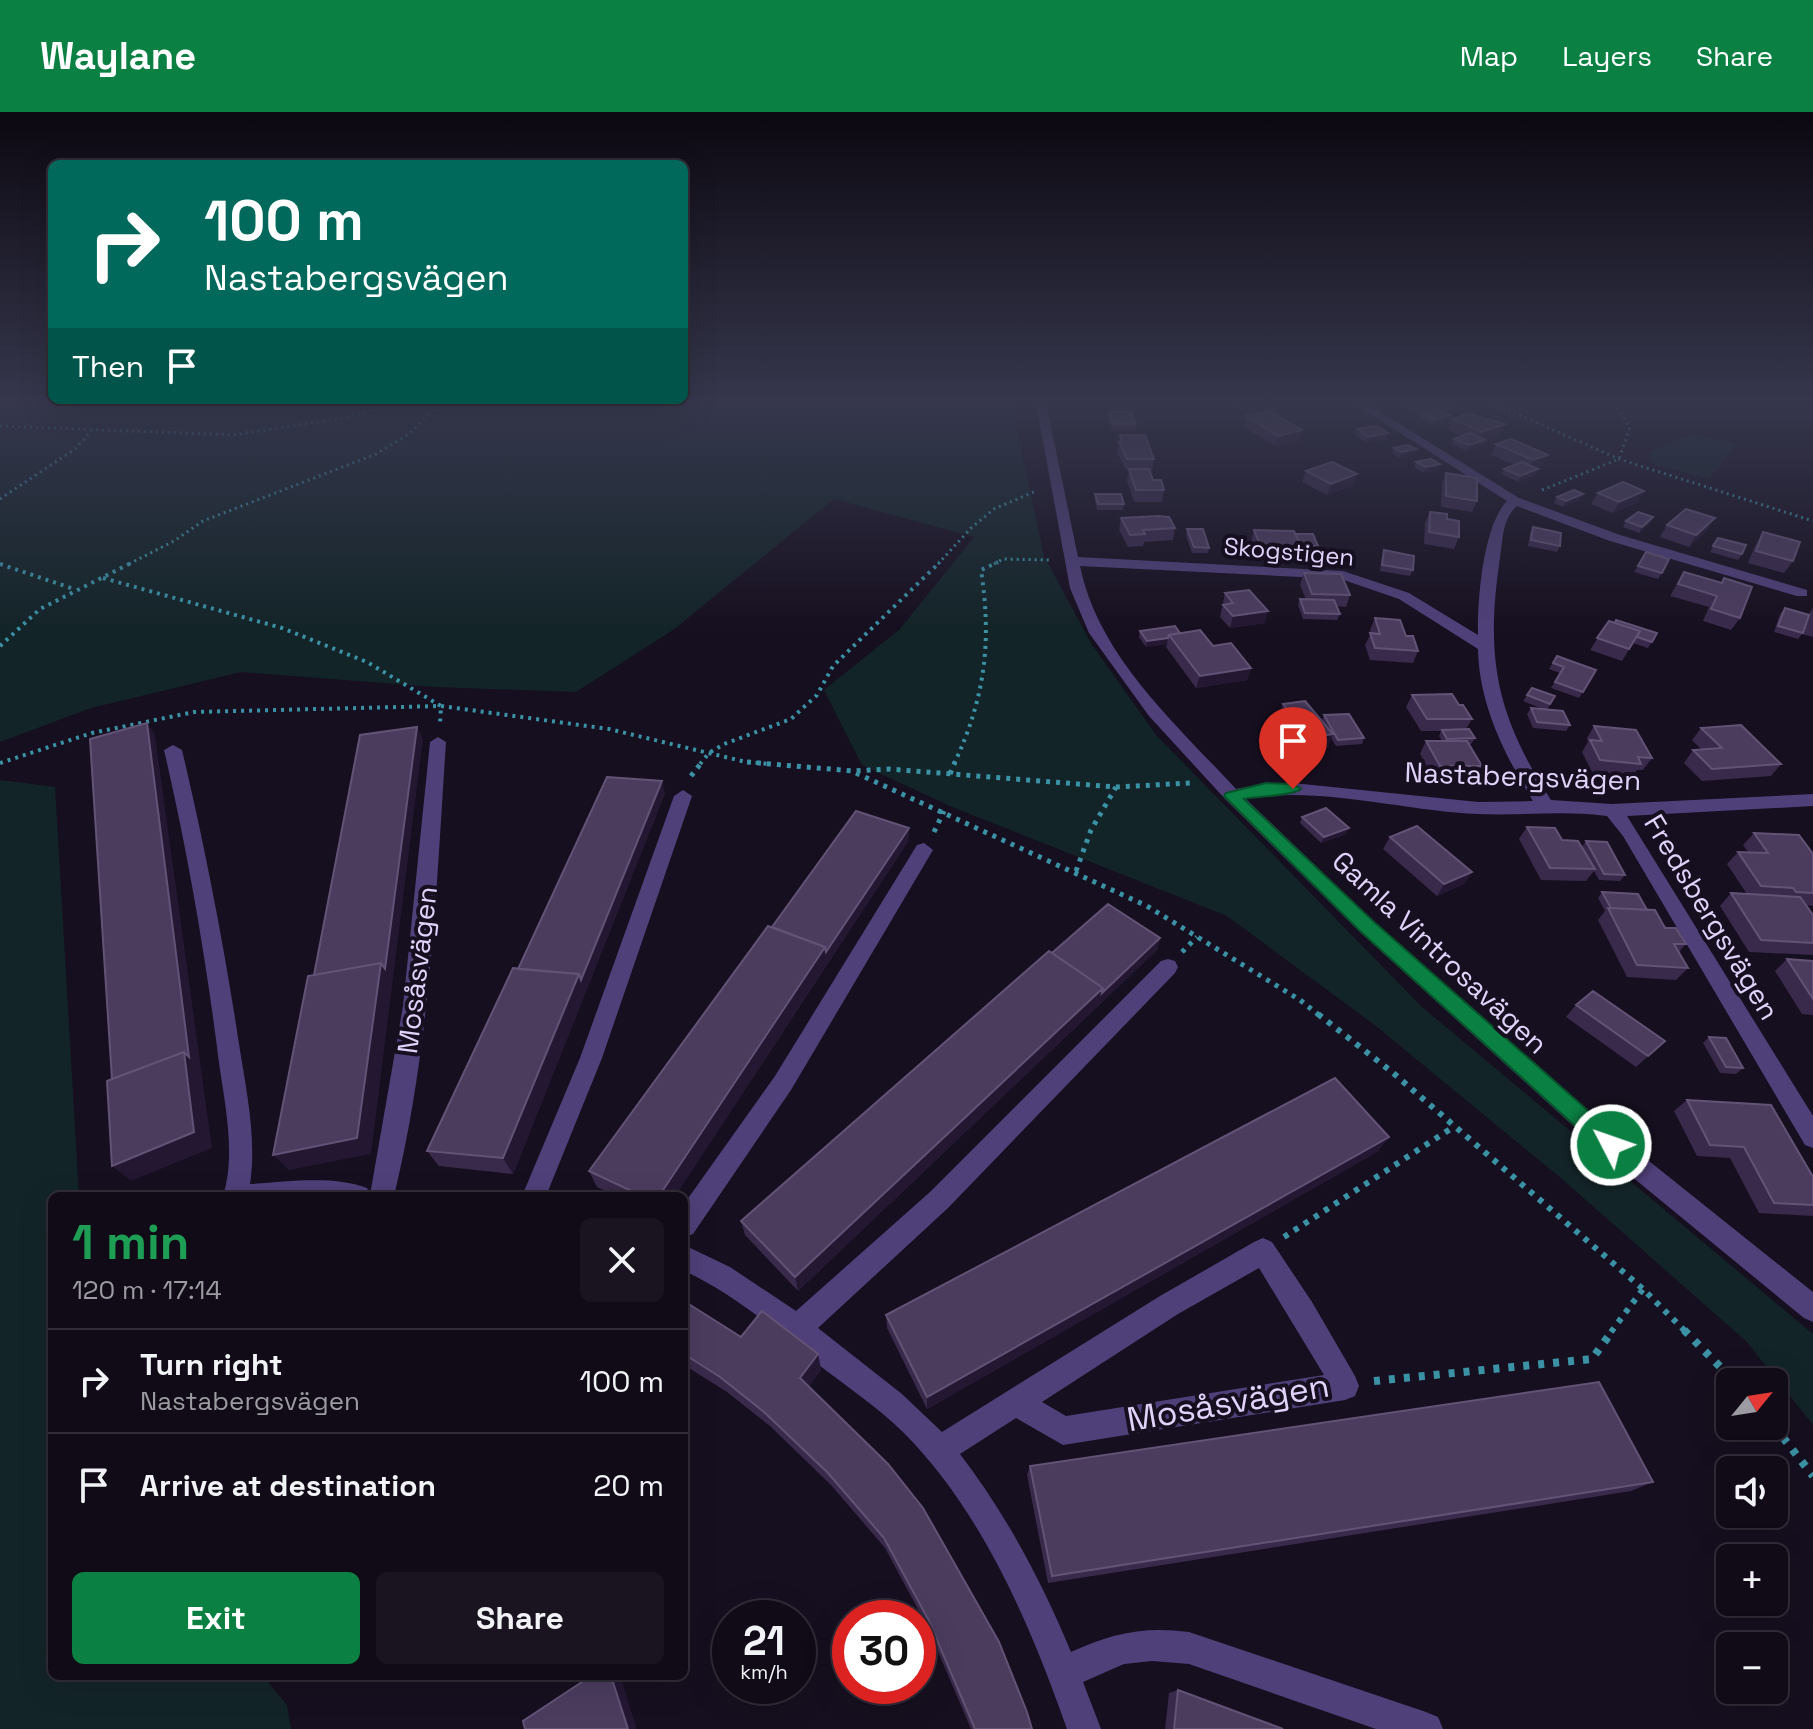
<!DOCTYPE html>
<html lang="en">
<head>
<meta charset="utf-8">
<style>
	:root { --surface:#100b17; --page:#191420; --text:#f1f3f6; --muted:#9c9ba1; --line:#302b36; --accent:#0b8043 }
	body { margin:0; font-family:"Space Grotesk",sans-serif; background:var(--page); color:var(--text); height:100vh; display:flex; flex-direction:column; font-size:30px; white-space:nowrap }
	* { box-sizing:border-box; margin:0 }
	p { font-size:26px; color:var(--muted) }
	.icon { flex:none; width:44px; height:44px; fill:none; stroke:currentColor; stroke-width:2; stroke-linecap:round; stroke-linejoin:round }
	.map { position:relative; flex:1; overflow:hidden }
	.details { position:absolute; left:48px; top:1080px; width:640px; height:488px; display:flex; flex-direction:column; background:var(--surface); border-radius:12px; box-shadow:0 8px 32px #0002,0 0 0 2px var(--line) }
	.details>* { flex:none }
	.guide { position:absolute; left:48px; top:48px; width:640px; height:244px; border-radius:12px; box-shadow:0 8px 32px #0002,0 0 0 2px var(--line); background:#00695c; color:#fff; overflow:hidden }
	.needle { width:52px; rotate:60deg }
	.controls { position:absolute; left:1716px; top:1256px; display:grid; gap:16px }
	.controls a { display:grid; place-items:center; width:72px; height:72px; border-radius:12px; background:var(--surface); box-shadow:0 8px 32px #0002,0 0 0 2px var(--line); font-size:40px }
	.speed { position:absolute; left:712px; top:1488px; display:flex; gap:16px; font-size:40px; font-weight:700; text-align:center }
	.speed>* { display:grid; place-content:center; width:104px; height:104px; border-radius:50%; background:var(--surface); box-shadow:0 8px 32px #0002,0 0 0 2px var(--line); line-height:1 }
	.speed small { font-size:20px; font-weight:400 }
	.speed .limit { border:12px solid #d22; background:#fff; color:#111 }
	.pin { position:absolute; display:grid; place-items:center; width:68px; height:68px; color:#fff; margin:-82px -34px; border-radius:50% 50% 50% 0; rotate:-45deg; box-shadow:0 0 8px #0007 }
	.pin .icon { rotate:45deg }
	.me { position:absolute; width:88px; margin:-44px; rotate:311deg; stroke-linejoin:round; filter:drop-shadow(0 0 6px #0008) }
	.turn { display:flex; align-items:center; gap:28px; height:168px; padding:0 24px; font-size:36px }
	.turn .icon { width:104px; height:104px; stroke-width:2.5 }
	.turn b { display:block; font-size:56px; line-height:68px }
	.then { display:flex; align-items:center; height:76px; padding:0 24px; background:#0003; gap:16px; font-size:30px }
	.round { display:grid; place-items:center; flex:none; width:84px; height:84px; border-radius:12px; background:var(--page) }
	.headline { display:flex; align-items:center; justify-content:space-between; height:136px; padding:0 24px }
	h1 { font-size:48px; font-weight:800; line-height:60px; color:#1e9e55 }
	.button { display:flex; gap:16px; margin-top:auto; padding:16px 24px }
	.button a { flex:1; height:92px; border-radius:12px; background:var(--accent); color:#fff; font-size:32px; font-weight:800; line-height:92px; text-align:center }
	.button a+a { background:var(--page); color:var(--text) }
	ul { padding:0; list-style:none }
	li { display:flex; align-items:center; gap:24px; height:104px; padding:0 24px; border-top:2px solid var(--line) }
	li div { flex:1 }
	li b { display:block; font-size:30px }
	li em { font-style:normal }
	header { display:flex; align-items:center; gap:48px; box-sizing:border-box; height:112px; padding:0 40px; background:var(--accent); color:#fff }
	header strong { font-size:38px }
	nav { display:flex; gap:44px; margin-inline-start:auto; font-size:28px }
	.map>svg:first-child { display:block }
	.green { fill:#132428 }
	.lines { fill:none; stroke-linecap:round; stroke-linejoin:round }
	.path-far4 { stroke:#3c92a5; stroke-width:3; stroke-dasharray:2 4; stroke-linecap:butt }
	.path-far3 { stroke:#3c92a5; stroke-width:4; stroke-dasharray:3 5; stroke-linecap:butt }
	.path-far2 { stroke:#3c92a5; stroke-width:5; stroke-dasharray:4 6; stroke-linecap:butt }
	.path-far1 { stroke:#3c92a5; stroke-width:6; stroke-dasharray:5 7; stroke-linecap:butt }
	.path { stroke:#3c92a5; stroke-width:8; stroke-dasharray:6 9; stroke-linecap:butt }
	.minor { fill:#4f4079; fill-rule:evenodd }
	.wall { fill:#392a4b }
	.shaded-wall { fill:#231732 }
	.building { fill:#4b3c5e; stroke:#625376; stroke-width:2 }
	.route { fill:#0b8043; stroke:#07532c; stroke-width:2 }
	.labels { text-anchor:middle; stroke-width:8; stroke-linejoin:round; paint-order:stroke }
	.far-street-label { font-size:24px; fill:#e0d2fa; stroke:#160f1f }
	.street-label { font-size:28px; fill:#e0d2fa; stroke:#160f1f }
	.near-street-label { font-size:34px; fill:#e0d2fa; stroke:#160f1f }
</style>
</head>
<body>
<header>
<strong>Waylane</strong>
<nav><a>Map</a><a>Layers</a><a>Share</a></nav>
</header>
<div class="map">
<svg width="1813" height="1617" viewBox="0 0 1813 1617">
	<rect width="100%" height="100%" fill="#160f1f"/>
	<path class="green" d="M0 291H1019L1017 318 1044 444 1091 531 1156 623 1422 895 1813 1222V1313L1746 1229 1562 1067 1376 914 1227 804 950 694 862 653 824 578 900 517 974 425 834 387 673 518 576 580 435 575 241 560 91 596 0 630Z
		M1693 322 1736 332 1709 367 1653 352 1649 340Z
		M0 668 55 675 79 1084H52V1564H263L287 1593 291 1617H0Z"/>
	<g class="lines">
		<path class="path-far4" d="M1492 291 1619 347 1813 409
			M0 314 233 323 344 306 402 291
			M1542 378 1619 347 1630 315 1614 291
			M0 387 75 337 93 317
			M129 452 174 429 203 409 376 342 409 322 440 291
			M938 452 971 416 994 397 1036 379
			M994 452 1003 447 1050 448"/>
		<path class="path-far3" d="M0 452 74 477
			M103 466 282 516 367 550 441 594 440 612
			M0 534 40 497 133 450
			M0 651 92 621 194 600 441 594 609 617 746 650 771 652
			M700 652 709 641 724 632 791 607 817 583 833 554 940 450
			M954 652C985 586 992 530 981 458L998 450"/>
		<path class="path-far2" d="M747 650 853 659 889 657 1116 675 1190 671
			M856 661 1147 794 1300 888 1320 904
			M950 662 955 650
			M691 664 702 650
			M934 720 944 699
			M1076 759 1091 718 1116 675
			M1182 840 1197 825"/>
		<path class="path-far1" d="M1318 902 1392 960 1643 1177 1686 1220
			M1284 1125 1455 1014
			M1611 1220 1643 1177"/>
		<path class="path" d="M1684 1218 1735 1270
			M1374 1269 1592 1247 1613 1218
			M1774 1314 1813 1364"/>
		<path class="minor" d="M1036 291H1046L1078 445 1343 459 1409 481 1478 523C1477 490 1483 413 1507 389L1353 291H1366L1519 386 1620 423 1807 478V484H1797L1610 429 1517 394C1502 407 1503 428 1500 446 1485 546 1496 603 1551 688L1612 692 1813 682V694L1627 704 1813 1004V1036L1805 1033 1623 724 1607 704C1563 698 1521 704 1478 702 1405 699 1316 673 1246 687L1373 809 1619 1025 1813 1180V1210L1804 1206 1603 1041 1359 819 1226 688 1149 604 1089 521 1070 476ZM1080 454 1341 467 1399 487 1478 537C1479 592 1504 642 1533 689L1478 690 1293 671H1266L1236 677C1176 612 1098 544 1080 454Z
			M438 625 446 630C436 781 430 937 394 1084H223C236 1043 225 993 219 951 206 846 188 741 164 638L173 633 182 638C205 735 224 833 239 932 246 977 257 1026 250 1072 286 1070 333 1063 367 1076L370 1083 403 894 430 630Z
			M683 678 692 684 602 946 546 1084H522L580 946 674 684Z
			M924 731 933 738 791 978 693 1122 684 1125V1092L775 964 917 733Z
			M1168 847 1175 849 1178 855 1175 861 948 1096 818 1216 902 1282 942 1320 1160 1184 1254 1130 1263 1126 1272 1130 1312 1190 1355 1264 1359 1274 1355 1284 1345 1288 1063 1333 1016 1306 960 1342C1006 1402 1042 1470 1071 1540 1112 1521 1144 1514 1189 1520L1426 1600 1438 1605 1443 1617H1376L1189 1552 1152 1549 1124 1552 1083 1570 1101 1617H1067C1030 1512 983 1401 904 1321 877 1294 844 1273 814 1249 773 1216 733 1181 684 1159V1133L730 1155 796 1199 930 1080 1161 849ZM1259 1156 1324 1263 1066 1304 1042 1290 1178 1202Z"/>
	</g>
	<path class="wall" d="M1227 291H1262L1234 296Z
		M1400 291H1455L1453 296 1442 300 1450 303 1448 308 1433 313 1419 307 1421 302 1399 293Z
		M1109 300 1136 312 1135 318H1112L1108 305Z
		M1246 304 1302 318 1299 329 1275 334 1244 315Z
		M1452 307 1500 323 1485 328 1483 333 1467 339 1452 332 1454 327 1462 324 1448 317Z
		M1357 317 1387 327 1366 330 1355 323Z
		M1120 323 1154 347 1152 358H1149L1153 368 1164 378 1162 390H1134L1127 368 1129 358H1126L1117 341Z
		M1511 327 1542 354 1536 356 1538 357 1536 363 1518 370 1502 362 1504 357 1514 353 1491 343 1496 332Z
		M1394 336 1416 337 1414 343 1399 346 1392 341Z
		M1416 350 1438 358 1424 361 1414 355Z
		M1306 359 1353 374 1327 383 1302 370Z
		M1446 361 1477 389 1472 400 1441 395 1442 372Z
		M1598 381 1638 390 1613 401 1591 392Z
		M1095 382 1124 392 1123 398H1097L1095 388Z
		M1557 385 1580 388 1563 395 1554 391Z
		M1430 400 1447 407 1459 425 1454 437 1424 432 1425 411Z
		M1653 405 1650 411 1639 421 1623 415 1626 409Z
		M1121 406 1175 416 1173 428 1144 430 1143 434 1128 435 1119 418Z
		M1715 406 1707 418 1689 435 1660 425 1667 413Z
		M1533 415 1560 434 1557 440 1528 434 1530 421Z
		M1187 417 1209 436 1208 441H1192L1186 423Z
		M1254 418 1295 422 1318 434 1316 439H1299L1297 445H1257L1251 430Z
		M1763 420 1793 449 1784 461 1748 451 1756 432Z
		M1718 426 1742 442 1738 448 1710 440Z
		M1384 438 1413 458 1410 464 1380 459 1382 444Z
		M1646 440 1662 461 1658 467 1634 460Z
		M1684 460 1721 471 1724 466 1740 506 1731 518 1703 509 1709 495 1670 484Z
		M1304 461 1350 483 1346 495 1336 494 1340 502 1337 508 1303 507 1298 493 1300 487H1306L1300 473Z
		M1225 481 1265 511 1230 516 1220 505Z
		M1785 496 1808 503 1813 496V525L1802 522 1798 527 1774 520 1780 502Z
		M1375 506 1406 524 1418 539 1413 551 1370 548 1365 533 1371 521 1370 518Z
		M1609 509 1657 521 1648 536 1633 531 1622 549 1590 538Z
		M1140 519 1180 521 1213 534 1251 556 1247 568 1196 576 1166 535 1167 532 1146 535 1139 525Z
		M1557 544 1596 558 1579 586 1551 576 1560 561 1549 557Z
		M1532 576 1555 584 1547 598 1570 613 1566 619 1533 616 1527 602 1531 596 1545 598 1523 589Z
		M1412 583 1459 593 1472 607 1466 617 1475 626 1471 632H1469L1482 654 1475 666 1434 667 1420 642 1426 629H1442L1439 624 1441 619H1421L1406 595Z
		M1283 592 1322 609 1324 603 1364 626 1362 632 1336 634 1331 626 1328 635 1306 638 1279 605Z
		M1594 614 1652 646 1643 658H1637L1633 664 1592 660 1582 640 1588 630 1587 626Z
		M1701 616 1781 652 1771 664 1702 669 1684 651 1693 638H1702L1692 628Z
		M665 681 513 1062 439 1054 427 1039 518 857Z
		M1302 705 1346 722 1321 731 1300 711Z
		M1527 715 1582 735 1586 729 1625 763 1620 769 1599 768 1594 759 1586 769 1541 768 1519 727Z
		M1754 721 1813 742V794L1806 793 1813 803V843L1749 840 1720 794 1731 781 1747 782 1727 752 1738 740H1748L1743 733Z
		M1390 725 1472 760 1464 772 1437 784 1383 737Z
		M909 728 675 1084H617L597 1075 589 1059 772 815Z
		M1602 780 1647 798 1686 832 1679 840 1688 856 1676 868 1627 865 1598 808 1605 799 1598 786Z
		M1160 826 1157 838 798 1179 745 1123 741 1109 1052 841Z
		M1787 847 1813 849V903L1802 902 1775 859Z
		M1576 893 1665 929 1636 955 1566 905Z
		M1709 925 1743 956 1736 962 1720 961 1703 931Z
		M1687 988 1813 1065V1104L1759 1101 1730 1046 1697 1044 1674 999Z
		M1389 1025 1377 1040 927 1297 887 1216 886 1203Z
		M684 1189 741 1225 818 1242 821 1258 808 1275 1032 1617H971L927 1514 885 1436 831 1373 770 1314 727 1280 684 1253Z
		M1030 1354 1653 1370 1631 1379 1048 1471 1027 1363Z
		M1178 1578 1283 1617H1165L1169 1581Z"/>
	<path class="shaded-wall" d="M1235 291H1262L1234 296Z
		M1440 291H1455L1453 296 1426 305 1430 294Z
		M1450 303 1448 308 1433 313 1435 308Z
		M1505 312 1500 323 1485 328 1483 333 1467 339 1469 333 1478 331 1482 320Z
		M1302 318 1299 329 1275 334 1278 324Z
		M1388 321 1387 327 1366 330 1368 325Z
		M1416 337 1414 343 1399 346 1401 340Z
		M1548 343 1542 354 1528 359 1533 348Z
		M1440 352 1438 358 1424 361 1426 355Z
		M1538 357 1536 363 1518 370 1520 364Z
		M1357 362 1353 374 1327 383 1331 372Z
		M1644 379 1638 390 1613 401 1619 390Z
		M1583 382 1580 388 1563 395 1566 389Z
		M1653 405 1650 411 1639 421 1642 415Z
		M1715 406 1707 418 1689 435 1696 423Z
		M1268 499 1265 511 1230 516 1233 504Z
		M1168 526 1167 532 1146 535 1147 529Z
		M1251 556 1247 568 1196 576 1200 564Z
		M147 611 155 623 212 1036 131 1069 112 1054Z
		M417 615 423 627 371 1042 289 1058 273 1043 381 851Z
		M1333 622 1328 635 1306 638 1310 626Z
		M662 669 665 681 513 1062 503 1046 579 862Z
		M909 716V728L675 1084H659L825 835Z
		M1349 716 1346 722 1321 731 1324 725Z
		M1472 760 1464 772 1437 784 1444 772Z
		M1160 826 1157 838 798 1179 795 1165 1103 876Z
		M1389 1025 1377 1040 927 1297V1285Z
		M818 1242 821 1258 804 1282 800 1266Z
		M611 1564H620L637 1617H628Z"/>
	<path class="building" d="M1423 291H1440L1430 294Z
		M1436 297 1450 303 1435 308 1421 302Z
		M1270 299 1302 318 1278 324 1246 304Z
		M1109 300H1131L1136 312H1113Z
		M1468 302 1505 312 1482 320 1452 307Z
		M1377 314 1388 321 1368 325 1357 317Z
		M1470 321 1485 328 1469 333 1454 327Z
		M1120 323H1145L1154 347H1127L1119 330H1122Z
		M1511 327 1548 343 1533 348 1496 332Z
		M1408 333 1416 337 1401 340 1394 336Z
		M1431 347 1440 352 1426 355 1416 350Z
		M1332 350 1357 362 1331 372 1306 359Z
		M1522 350 1538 357 1520 364 1504 357Z
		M1129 357H1149L1153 368H1161L1164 378H1136Z
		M1446 361 1477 366V389L1446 384Z
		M1623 370 1644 379 1619 390 1598 381Z
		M1574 378 1583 382 1566 389 1557 385Z
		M1095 382H1121L1124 392H1098Z
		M1686 397 1715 406 1696 423 1667 413Z
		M1430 400 1447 402V407L1459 409V425L1429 420Z
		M1638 400 1653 405 1642 415 1626 409Z
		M1158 404 1169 405 1175 416 1143 418 1145 422 1130 423 1121 406Z
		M1533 415 1561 421 1560 434 1531 428Z
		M1187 417H1203L1209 436 1194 435Z
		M1254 418 1294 419 1301 434 1260 433Z
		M1763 420 1800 430 1793 449 1756 439Z
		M1295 422H1313L1318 434 1301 433Z
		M1718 426 1746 433 1742 442 1713 434Z
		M1384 438 1414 444 1413 458 1382 453Z
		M1646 440 1669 447 1662 461 1638 454Z
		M1684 460 1722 471 1724 466 1752 475 1740 506 1711 497 1717 484 1678 472Z
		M1304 461 1341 462 1350 483 1312 482Z
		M1249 478 1268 499 1233 504 1223 493 1233 491 1225 481Z
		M1300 487 1334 488 1340 502 1305 501Z
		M1785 496 1809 503 1803 521 1778 514Z
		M1375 506 1400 508 1406 524H1413L1418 539 1375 536 1370 521 1380 522Z
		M1616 508 1657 521 1652 530 1637 525 1640 519 1615 511Z
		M1609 509 1640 519 1629 537 1597 526Z
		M1175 514 1180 521 1169 523 1168 526 1147 529 1140 519Z
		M1200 518 1213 534 1231 531 1251 556 1200 564 1169 523Z
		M1557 544 1596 558 1583 580 1555 570 1564 555 1553 551Z
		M1532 576 1555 584 1550 592 1527 583Z
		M1452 582 1459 593H1463L1472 607H1427L1412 583Z
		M1305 589 1333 622 1310 626 1283 592Z
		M1531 596 1563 599 1570 613 1537 610Z
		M1349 602 1364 626 1338 628 1324 603Z
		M147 611 189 945 184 940 112 967 90 627Z
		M1741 613 1781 652 1712 657 1693 638 1722 636 1701 616Z
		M1594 614 1636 618 1652 646 1638 645 1641 652 1600 648 1590 628 1602 629Z
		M417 615 385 857 381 851 314 863 360 623Z
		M1469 617 1475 626 1447 627 1442 618Z
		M1426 629H1467L1482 654H1440Z
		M607 665 662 669 581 868 579 862 518 857Z
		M1326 696 1349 716 1324 725 1302 705Z
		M856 699 909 716 826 840 825 835 772 815Z
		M1417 714 1472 760 1444 772 1390 725Z
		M1527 715 1555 716 1562 728 1578 729 1595 757 1550 756Z
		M1754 721 1799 723 1813 742V781L1796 780 1793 776 1761 774 1738 740 1768 741Z
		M1586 729 1607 730 1625 763 1604 762Z
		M1602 780 1638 782 1647 798 1611 796Z
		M1731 781 1800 785 1813 803V831L1761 828Z
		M1108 792 1160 826 1102 881 1103 876 1052 841Z
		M1608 796 1655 798 1665 816H1676L1686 832H1674L1688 856 1637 853Z
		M768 814 825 835 659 1084H642L589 1059Z
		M1049 839 1103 876 795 1165 741 1109Z
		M1787 847 1813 849V887Z
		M381 851 357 1026 273 1043 308 864Z
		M513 856 579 862 503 1046 427 1039Z
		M1593 879 1665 929 1648 944 1576 893Z
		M1709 925 1726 926 1743 956 1726 955Z
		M184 940 194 1020 112 1054 107 969Z
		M1335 966 1389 1025 927 1285 886 1203Z
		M1687 988 1771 993 1813 1065V1093L1774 1091 1744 1035 1710 1033Z
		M684 1189 741 1225 762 1199 818 1242 800 1266 888 1352 923 1396 999 1530 1027 1600 1032 1617H975L928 1507 884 1426 828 1361 764 1300 720 1265 684 1242Z
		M1599 1270 1653 1370 1052 1464 1030 1354Z
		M591 1564H611L628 1617H525L523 1609Z
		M1178 1578 1283 1617H1174Z"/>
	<linearGradient id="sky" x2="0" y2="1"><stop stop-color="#0c0811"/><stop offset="0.56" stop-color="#36374d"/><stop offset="1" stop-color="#36374d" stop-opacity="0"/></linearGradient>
	<rect width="1813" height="517" fill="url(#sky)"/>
	<path class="route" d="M1266 671 1293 672 1301 677C1293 684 1259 684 1244 687L1373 809 1619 1026 1622 1033 1619 1040 1611 1042 1604 1040 1360 819 1224 684 1226 681Z"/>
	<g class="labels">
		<g class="far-street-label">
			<text transform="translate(1289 440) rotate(5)" y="8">Skogstigen</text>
		</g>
		<g class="street-label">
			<text transform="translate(1523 664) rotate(2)" y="10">Nastabergsvägen</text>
			<text transform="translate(1712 805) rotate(59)" y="10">Fredsbergsvägen</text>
			<text transform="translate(1440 840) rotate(43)" y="10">Gamla Vintrosavägen</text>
			<text transform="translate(417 858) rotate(-83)" y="10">Mosåsvägen</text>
		</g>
		<g class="near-street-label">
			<text transform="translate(1228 1290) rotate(-10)" y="12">Mosåsvägen</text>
		</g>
	</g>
</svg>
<div class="controls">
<a><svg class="needle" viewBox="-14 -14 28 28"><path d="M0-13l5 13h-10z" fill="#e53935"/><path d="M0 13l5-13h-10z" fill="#9c9ba1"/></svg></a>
<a><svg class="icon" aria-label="sound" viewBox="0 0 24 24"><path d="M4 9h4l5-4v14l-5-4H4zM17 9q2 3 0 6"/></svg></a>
<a>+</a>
<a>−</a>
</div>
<div class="speed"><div>21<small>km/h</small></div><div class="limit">30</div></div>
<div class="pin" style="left:1293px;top:677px;background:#d93025"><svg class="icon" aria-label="arrive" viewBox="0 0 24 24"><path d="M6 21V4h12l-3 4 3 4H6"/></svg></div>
<svg class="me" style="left:1611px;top:1033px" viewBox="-20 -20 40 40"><circle r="17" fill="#0b8043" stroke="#fff" stroke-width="3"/><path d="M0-11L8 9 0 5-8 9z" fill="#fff"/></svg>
<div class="guide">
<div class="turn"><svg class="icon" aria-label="right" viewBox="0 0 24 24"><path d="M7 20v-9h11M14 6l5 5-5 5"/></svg><div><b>100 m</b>Nastabergsvägen</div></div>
<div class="then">Then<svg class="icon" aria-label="arrive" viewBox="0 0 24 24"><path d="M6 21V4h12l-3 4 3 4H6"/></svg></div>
</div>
<section class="details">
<div class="headline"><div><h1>1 min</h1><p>120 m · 17:14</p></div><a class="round"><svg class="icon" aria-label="close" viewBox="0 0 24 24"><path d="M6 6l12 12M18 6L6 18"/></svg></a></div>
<ul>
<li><svg class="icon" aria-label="right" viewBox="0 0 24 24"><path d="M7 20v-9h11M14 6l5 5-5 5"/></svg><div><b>Turn right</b><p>Nastabergsvägen</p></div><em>100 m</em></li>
<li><svg class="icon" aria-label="arrive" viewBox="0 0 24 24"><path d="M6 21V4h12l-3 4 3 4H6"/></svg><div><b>Arrive at destination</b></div><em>20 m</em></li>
</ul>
<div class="button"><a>Exit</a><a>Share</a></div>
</section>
</div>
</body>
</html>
